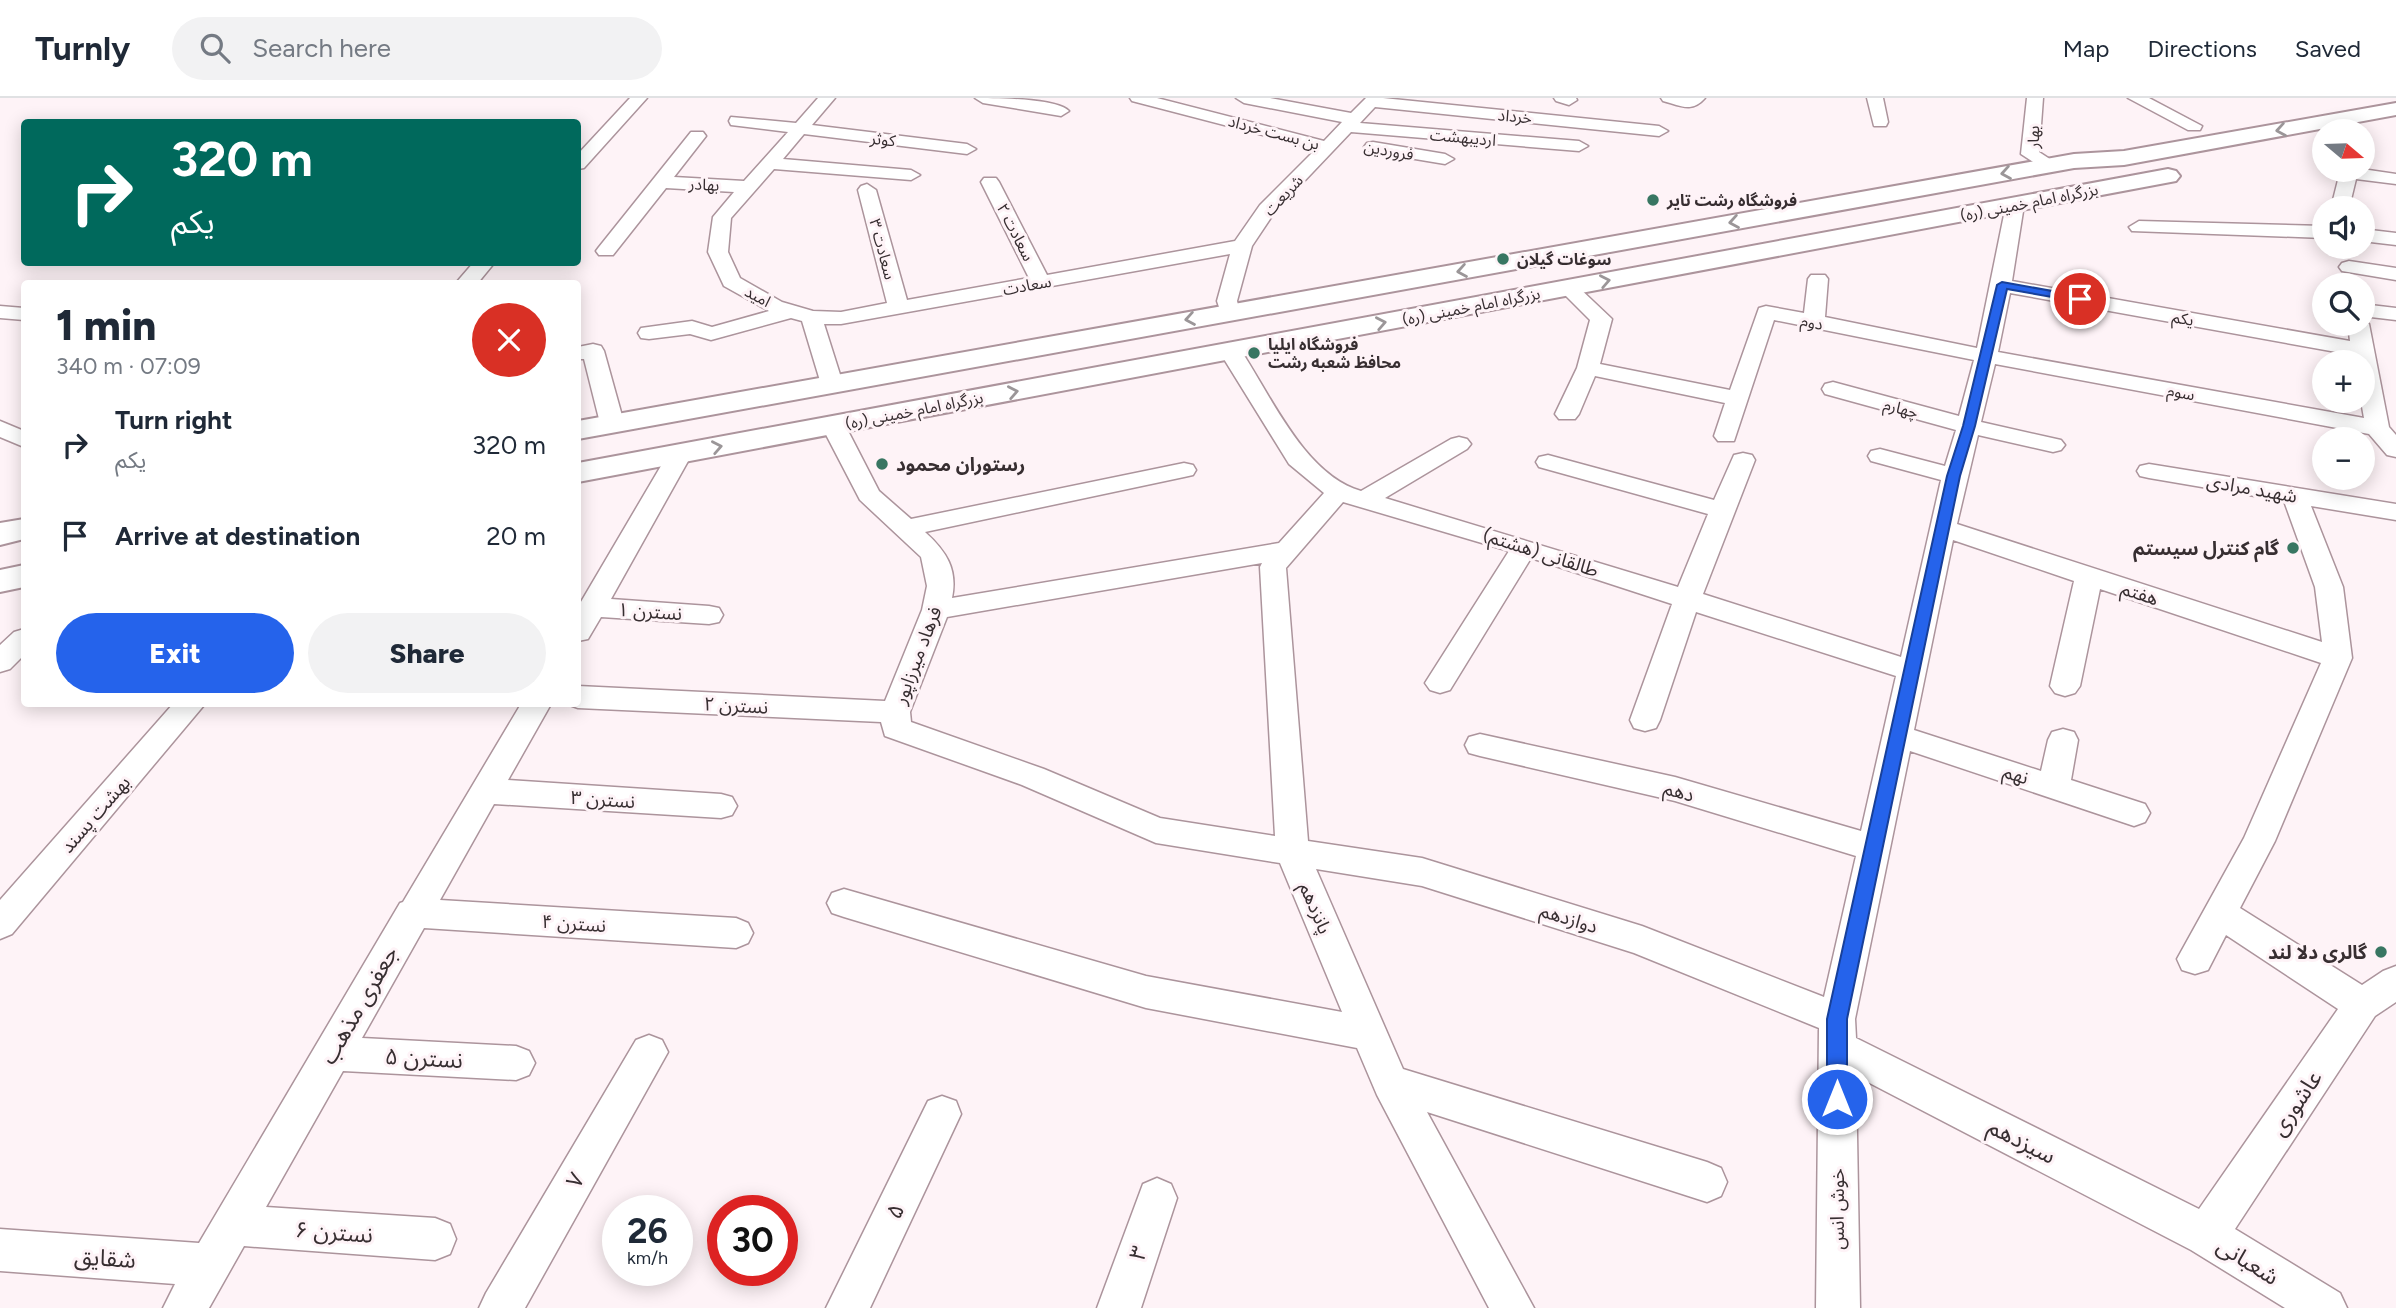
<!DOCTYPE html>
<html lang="en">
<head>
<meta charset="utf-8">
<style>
	:root { --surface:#fff; --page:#f2f2f3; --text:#1f2937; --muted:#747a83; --line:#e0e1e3; --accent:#2563eb }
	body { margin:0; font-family:Figtree,"Noto Sans Arabic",sans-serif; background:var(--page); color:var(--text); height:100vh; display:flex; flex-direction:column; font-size:26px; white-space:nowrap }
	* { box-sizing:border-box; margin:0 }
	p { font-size:23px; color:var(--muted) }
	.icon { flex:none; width:38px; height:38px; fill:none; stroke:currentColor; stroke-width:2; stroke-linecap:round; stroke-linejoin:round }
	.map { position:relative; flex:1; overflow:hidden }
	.details { position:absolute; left:21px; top:182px; width:560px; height:427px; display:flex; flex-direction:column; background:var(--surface); border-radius:7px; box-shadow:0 4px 18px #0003 }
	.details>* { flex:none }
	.hud { position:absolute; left:21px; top:21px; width:560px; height:147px; border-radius:7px; box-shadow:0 4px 18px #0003; background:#00695c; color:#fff; overflow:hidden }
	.needle { width:46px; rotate:109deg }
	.tools { position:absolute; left:2312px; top:21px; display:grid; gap:14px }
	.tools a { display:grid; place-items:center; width:63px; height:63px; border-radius:50%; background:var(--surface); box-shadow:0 4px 18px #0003; font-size:35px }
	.speed { position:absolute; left:602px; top:1097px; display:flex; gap:14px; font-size:35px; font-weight:700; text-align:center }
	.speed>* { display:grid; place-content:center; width:91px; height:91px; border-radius:50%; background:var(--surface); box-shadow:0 4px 18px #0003; line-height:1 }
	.speed small { font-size:18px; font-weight:400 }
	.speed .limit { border:10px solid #d22; background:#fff; color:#111 }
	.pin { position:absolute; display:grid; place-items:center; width:60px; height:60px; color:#fff; margin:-30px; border:4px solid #fff; border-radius:50%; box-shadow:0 2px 7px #0007 }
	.me { position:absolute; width:77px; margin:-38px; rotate:0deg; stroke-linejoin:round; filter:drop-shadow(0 0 5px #0008) }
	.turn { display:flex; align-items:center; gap:24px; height:147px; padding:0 35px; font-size:32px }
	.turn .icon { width:91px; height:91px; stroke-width:2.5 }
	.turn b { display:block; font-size:49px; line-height:60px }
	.round { display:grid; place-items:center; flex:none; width:74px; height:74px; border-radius:37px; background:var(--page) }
	.headline { display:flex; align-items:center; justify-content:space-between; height:119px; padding:0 35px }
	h1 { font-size:42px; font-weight:800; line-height:52px }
	.cta { display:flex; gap:14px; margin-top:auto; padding:14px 35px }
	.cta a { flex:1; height:80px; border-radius:42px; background:var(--accent); color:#fff; font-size:28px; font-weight:800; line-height:80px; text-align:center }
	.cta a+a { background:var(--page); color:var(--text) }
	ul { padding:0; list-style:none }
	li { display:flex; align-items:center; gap:21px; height:91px; padding:0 35px }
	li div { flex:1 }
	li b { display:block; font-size:26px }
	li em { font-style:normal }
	header { display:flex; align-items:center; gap:42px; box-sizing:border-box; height:98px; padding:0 35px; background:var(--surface); border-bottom:2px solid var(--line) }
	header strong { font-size:33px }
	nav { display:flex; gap:38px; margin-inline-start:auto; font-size:24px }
	.search { width:490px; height:63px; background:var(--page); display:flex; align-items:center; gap:18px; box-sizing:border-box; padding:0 24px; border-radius:38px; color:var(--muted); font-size:26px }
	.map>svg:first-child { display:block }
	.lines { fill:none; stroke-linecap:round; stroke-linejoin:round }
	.minor-casing { stroke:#ac949c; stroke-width:3 }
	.highway-casing { stroke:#ac949c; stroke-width:4 }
	.minor { fill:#fff; fill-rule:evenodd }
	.highway { fill:#fff; fill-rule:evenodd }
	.oneway { stroke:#9b9698 }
	.route { fill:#2563eb; stroke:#184099; stroke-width:2 }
	.poi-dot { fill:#387662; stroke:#fef3f7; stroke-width:2.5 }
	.labels { text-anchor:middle; stroke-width:6; stroke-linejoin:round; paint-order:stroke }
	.far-street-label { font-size:16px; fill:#372e31; stroke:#fef3f7 }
	.far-poi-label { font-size:16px; font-weight:bold; fill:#372e31; stroke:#fef3f7; text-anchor:start }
	.poi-label { font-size:19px; font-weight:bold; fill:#372e31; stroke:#fef3f7; text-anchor:end }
	.street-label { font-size:19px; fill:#372e31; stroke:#fef3f7 }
	.near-street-label { font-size:23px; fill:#372e31; stroke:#fef3f7 }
</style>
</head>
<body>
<header>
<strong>Turnly</strong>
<div class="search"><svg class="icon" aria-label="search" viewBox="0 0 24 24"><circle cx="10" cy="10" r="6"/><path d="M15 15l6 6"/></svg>Search here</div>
<nav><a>Map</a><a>Directions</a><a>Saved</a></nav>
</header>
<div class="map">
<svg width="2396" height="1210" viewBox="0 0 2396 1210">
	<rect width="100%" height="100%" fill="#fef3f7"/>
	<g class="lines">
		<g class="minor-casing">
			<path id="minor" d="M630 0H647L584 70 578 71V56Z
				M818 0H835L812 27 967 46 976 51 967 56 804 36 783 61 911 72 920 77 911 82 774 71 731 120 728 154 740 180 782 204 813 213 841 214 887 205 858 92 861 88 867 86 876 92 907 202 1029 180 981 84 984 80H996L999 84 1047 177 1235 143 1260 107 1316 51 1132 3 1130 0H1157L1324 43 1342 24 1244 5 1236 0H1270L1351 15 1366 0H1383L1659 28 1668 33 1659 38 1375 9 1360 25 1579 43 1588 48 1579 53 1351 34 1274 115 1252 148 1237 203 1240 214 1236 218H1222L1217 203 1230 156 841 226H824L843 286 840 291H824L821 286 802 223 791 220 711 242 690 236 649 241 641 240 638 235 641 230 692 223 712 229 769 213 724 188 708 154 713 119 734 94 666 90 613 157H599L596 153 599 149 691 34H703L706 38 674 79 744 83 788 34 731 27 729 23 731 19 796 25Z
				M975 0C994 0 1057 0 1069 13L1061 18 983 5Z
				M1554 0H1576L1577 2 1569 7 1556 3Z
				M1661 0H1705C1692 15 1681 8 1663 3Z
				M1867 0H1883L1888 24 1886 28H1874Z
				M2027 0H2043L2039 54 2059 67 2056 71H2044L2021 56Z
				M2128 0H2149L2202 28 2200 32H2188Z
				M1373 44 1445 56 1454 61 1445 66 1367 53 1364 49 1367 45Z
				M2362 71 2396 76V86L2356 81 2349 110H2331L2339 78 2337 72Z
				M2015 101 2024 107 2012 183 2350 243 2348 226H2362V221L2369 226 2389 329 2396 337V359L2387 357 2369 336 1995 266 1981 324 2061 342 2065 347 2061 352 2053 354 1978 337 1957 426 2322 544 2315 489 2284 403 2149 380 2140 378 2137 373 2140 368 2149 366 2396 406V422L2311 408 2343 489 2352 560 2275 743 2240 810 2362 887 2383 873 2396 868V904L2375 918 2235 1131 2340 1195 2347 1210H2285L2191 1152 1856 978 1860 1210H1816L1819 930 1634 855 1422 788 1316 771 1403 971 1707 1064 1721 1070 1727 1084 1721 1098 1707 1104 1427 1014 1534 1210H1489L1377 997 1357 950 1146 910 844 819 832 815 827 805 832 795 844 791 1146 878 1342 914 1280 765 1156 745 1022 687 885 638 881 624 578 610 567 606H578V588L885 603 922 512 927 488 921 459 860 402 821 327 825 322H841L845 327 879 393 911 421 1184 365 1193 367 1196 372 1193 377 1184 379 925 434C946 453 958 471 952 500L1279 445 1324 395 1289 366 1219 253 1222 248H1238C1270 295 1303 376 1361 393L1451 341 1459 339 1467 341 1471 346 1467 351 1385 400 1678 489 1708 416 1539 369 1536 364 1539 359 1548 357 1714 402 1734 357 1743 355 1752 357 1755 362 1703 496 1901 559 1941 382 1871 363 1868 358 1871 353 1880 351 1945 368 1956 332 1825 296 1822 291 1825 286 1833 284 1959 318 1974 262 1774 222 1734 343H1718L1714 338 1725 305 1595 278 1579 316 1575 321H1559L1555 316 1577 270 1590 222 1558 190 1561 186H1575L1612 221 1600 266 1730 292 1759 210 1766 208 1804 215 1808 181 1811 177H1825L1828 181 1825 219 1977 250 2006 107ZM2010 195 2353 257 2354 264H2362L2361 303 2364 320 1998 254ZM1343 404 1509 453 1425 585 1430 592 1440 595 1450 592 1531 460 1672 506 1630 622 1634 630 1645 633 1656 630 1660 622 1696 514 1896 578 1861 733 1675 679 1480 636 1469 639 1465 647 1469 655 1480 658 1675 703 1856 758 1824 899 1642 828 1422 760 1308 743 1286 470ZM1953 442 2074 483 2050 588 2055 595 2065 598 2075 595 2080 588 2100 491 2321 565 2244 740 2177 861 2182 872 2195 876 2208 872 2226 837 2338 911 2199 1111 1856 940 1855 921 1910 653 2134 728 2145 724 2150 715 2145 706 2071 682 2078 642 2074 634 2063 631 2052 634 2048 642 2041 673 1914 632ZM1262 465 1260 469 1275 738 1160 720 1044 671 911 624 910 614 947 519Z
				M2139 123 2324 128V140L2132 133 2129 129Z
				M2362 131 2396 135V147L2362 143Z
				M2349 163 2396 170V182L2342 173 2339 169 2342 165Z
				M474 164H495L477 186H455Z
				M2362 206 2396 210V222L2362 218Z
				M0 208 24 210V222L0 220Z
				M593 246 601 248 604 253 624 325 620 330H604L600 325 584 261H578V249Z
				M0 323 24 333V349L0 339Z
				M680 349 689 351 692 356 611 501 709 508 719 510 723 517 719 524 709 526 601 519 588 541 578 543V509L668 356 671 351Z
				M24 531V557L10 571 0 574V547L14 534Z
				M173 606H205L12 836 0 841V802Z
				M521 606H551L508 682 721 696 732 699 737 708 732 717 721 720 494 706 440 802 736 820 748 825 753 835 748 845 736 850 424 830 362 940 516 948 529 953 535 965 529 977 516 982 343 973 266 1109 435 1120 450 1126 456 1141 450 1156 435 1162 244 1148 209 1210H163L175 1186 0 1173V1131L199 1145 400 805 403 804Z
				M649 937 662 942 668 954 525 1210H479L486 1195 636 942Z
				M942 998 956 1003 961 1016 870 1210H826L928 1003Z
				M1157 1080 1171 1086 1177 1100 1141 1210H1097L1143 1086Z"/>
		</g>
		<g class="highway-casing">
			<path id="highway" d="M2396 5V17L2124 67 2074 70 578 341V323L2074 56 2124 53Z
				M2168 71 2176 73 2180 78 2176 83 578 384V365Z
				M24 421V441L0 447V425Z
				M24 467V489L0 494V472Z"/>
		</g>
		<use href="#minor" class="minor"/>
		<use href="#highway" class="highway"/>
	</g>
	<defs><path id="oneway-chevron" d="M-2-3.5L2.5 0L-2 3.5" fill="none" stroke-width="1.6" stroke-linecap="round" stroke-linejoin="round" transform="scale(1.75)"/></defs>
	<g class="oneway">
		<use href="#oneway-chevron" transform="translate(2281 32) rotate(170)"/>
		<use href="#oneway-chevron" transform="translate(2006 75) rotate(170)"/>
		<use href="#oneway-chevron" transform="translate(1734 124) rotate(170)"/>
		<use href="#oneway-chevron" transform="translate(1462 173) rotate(170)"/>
		<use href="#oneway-chevron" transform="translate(1605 183) rotate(-11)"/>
		<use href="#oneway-chevron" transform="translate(1190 221) rotate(170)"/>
		<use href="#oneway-chevron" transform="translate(1381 225) rotate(-11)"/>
		<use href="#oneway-chevron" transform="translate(1013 294) rotate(-11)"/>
		<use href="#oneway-chevron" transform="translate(717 349) rotate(-11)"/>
	</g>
	<path class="route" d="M2002 184 2080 198 2085 201 2080 204 2007 191 1975 328 1960 378 1847 921V1001L1844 1008 1837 1011 1830 1008 1827 1001V921L1947 378 1963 328 1997 187Z"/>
	<g class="poi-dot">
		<circle cx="1653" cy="102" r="7"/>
		<circle cx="1503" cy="161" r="7"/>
		<circle cx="1254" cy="255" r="7"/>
		<circle cx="882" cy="366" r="7"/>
		<circle cx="2293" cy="450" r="7"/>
		<circle cx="2381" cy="854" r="7"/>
	</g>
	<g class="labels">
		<g class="far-street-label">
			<text transform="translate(1515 18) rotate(6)" y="6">خرداد</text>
			<text transform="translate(1274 34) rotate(15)" y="6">بن بست خرداد</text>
			<text transform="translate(1463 39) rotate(5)" y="6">اردیبهشت</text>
			<text transform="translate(2033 39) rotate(-89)" y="6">بهار</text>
			<text transform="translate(883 41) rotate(7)" y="6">کوثر</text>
			<text transform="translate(1389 52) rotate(10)" y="6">فروردین</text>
			<text transform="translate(704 86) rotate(3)" y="6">بهادر</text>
			<text transform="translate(1283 97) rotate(-47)" y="6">شریعت</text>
			<text transform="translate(2029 104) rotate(-11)" y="6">بزرگراه امام خمینی (ره)</text>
			<text transform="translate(1016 134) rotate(63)" y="6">سعادت ۲</text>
			<text transform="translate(883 151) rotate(75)" y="6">سعادت ۳</text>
			<text transform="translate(1027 187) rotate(-10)" y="6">سعادت</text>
			<text transform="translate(758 198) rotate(28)" y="6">امید</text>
			<text transform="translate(1471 208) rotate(-11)" y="6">بزرگراه امام خمینی (ره)</text>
			<text transform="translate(2183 220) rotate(10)" y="6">یکم</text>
			<text transform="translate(1812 224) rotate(12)" y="6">دوم</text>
			<text transform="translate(2181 294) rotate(10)" y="6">سوم</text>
			<text transform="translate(1901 310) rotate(15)" y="6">چهارم</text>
			<text transform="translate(914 312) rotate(-11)" y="6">بزرگراه امام خمینی (ره)</text>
		</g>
		<g class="far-poi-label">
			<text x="1667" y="108">فروشگاه رشت تاير</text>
			<text x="1517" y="167">سوغات گیلان</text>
			<text x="1268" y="252">فروشگاه ایلیا<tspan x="1268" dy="18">محافظ شعبه رشت</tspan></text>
		</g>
		<g class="poi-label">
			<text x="896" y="373" text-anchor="start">رستوران محمود</text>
			<text x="2279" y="457">گام کنترل سیستم</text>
			<text x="2367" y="861">گالری دلا لند</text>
		</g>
		<g class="street-label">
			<text transform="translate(2252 390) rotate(10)" y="7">شهید مرادی</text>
			<text transform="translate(1541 454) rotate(18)" y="7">طالقانی (هشتم)</text>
			<text transform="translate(2140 495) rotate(18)" y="7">هفتم</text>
			<text transform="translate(650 513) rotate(4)" y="7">نسترن ۱</text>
			<text transform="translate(917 557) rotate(-69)" y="7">فرهاد میرزاپور</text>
			<text transform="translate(736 607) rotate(3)" y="7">نسترن ۲</text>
			<text transform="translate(2016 676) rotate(18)" y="7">نهم</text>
			<text transform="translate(1679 693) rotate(15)" y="7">دهم</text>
			<text transform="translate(603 701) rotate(4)" y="7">نسترن ۳</text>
			<text transform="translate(95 716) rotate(-49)" y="7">بهشت پسند</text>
			<text transform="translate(1316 810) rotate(67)" y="7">پانزدهم</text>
			<text transform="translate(1569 820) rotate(17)" y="7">دوازدهم</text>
			<text transform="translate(574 825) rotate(4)" y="7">نسترن ۴</text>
			<text transform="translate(1837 1111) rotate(-90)" y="7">خوش انس</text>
		</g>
		<g class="near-street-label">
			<text transform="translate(359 907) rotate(-60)" y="8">جعفری مذهب</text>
			<text transform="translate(424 960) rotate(3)" y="8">نسترن ۵</text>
			<text transform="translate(2296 1005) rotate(-56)" y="8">عاشوری</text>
			<text transform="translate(2022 1043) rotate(27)" y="8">سیزدهم</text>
			<text transform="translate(575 1082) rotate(-60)" y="8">۷</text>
			<text transform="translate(895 1113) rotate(-64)" y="8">۵</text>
			<text transform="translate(334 1134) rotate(4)" y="8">نسترن ۶</text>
			<text transform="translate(1138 1155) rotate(-71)" y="8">۳</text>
			<text transform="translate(105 1160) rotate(4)" y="8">شقایق</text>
			<text transform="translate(2248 1163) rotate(32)" y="8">شعبانی</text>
		</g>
	</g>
</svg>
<div class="tools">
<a><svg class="needle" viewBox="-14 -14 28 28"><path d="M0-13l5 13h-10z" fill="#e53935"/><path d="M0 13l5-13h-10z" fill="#747a83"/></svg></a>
<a><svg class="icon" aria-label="sound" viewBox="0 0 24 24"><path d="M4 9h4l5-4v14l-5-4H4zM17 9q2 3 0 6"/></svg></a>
<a><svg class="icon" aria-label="search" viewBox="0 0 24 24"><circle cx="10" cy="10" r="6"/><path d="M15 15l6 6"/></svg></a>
<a>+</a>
<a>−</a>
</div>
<div class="speed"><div>26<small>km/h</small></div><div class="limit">30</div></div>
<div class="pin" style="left:2080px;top:201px;background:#d93025"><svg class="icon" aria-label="arrive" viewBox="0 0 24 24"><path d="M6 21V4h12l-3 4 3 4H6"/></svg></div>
<svg class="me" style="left:1837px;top:1001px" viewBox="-20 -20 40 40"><circle r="17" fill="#2563eb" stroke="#fff" stroke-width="3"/><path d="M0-11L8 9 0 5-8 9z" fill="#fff"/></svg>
<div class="hud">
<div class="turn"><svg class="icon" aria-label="right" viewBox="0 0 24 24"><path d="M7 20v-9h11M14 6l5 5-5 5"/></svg><div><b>320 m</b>یکم</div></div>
</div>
<section class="details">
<div class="headline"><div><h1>1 min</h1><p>340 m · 07:09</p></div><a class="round" style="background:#d93025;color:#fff"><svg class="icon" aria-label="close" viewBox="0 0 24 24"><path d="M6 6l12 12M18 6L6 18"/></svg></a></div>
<ul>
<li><svg class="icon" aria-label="right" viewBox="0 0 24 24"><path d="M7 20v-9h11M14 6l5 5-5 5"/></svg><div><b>Turn right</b><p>یکم</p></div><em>320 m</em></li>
<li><svg class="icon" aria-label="arrive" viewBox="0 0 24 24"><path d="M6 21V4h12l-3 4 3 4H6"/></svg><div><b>Arrive at destination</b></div><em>20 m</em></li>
</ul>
<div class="cta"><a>Exit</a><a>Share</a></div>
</section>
</div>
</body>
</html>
